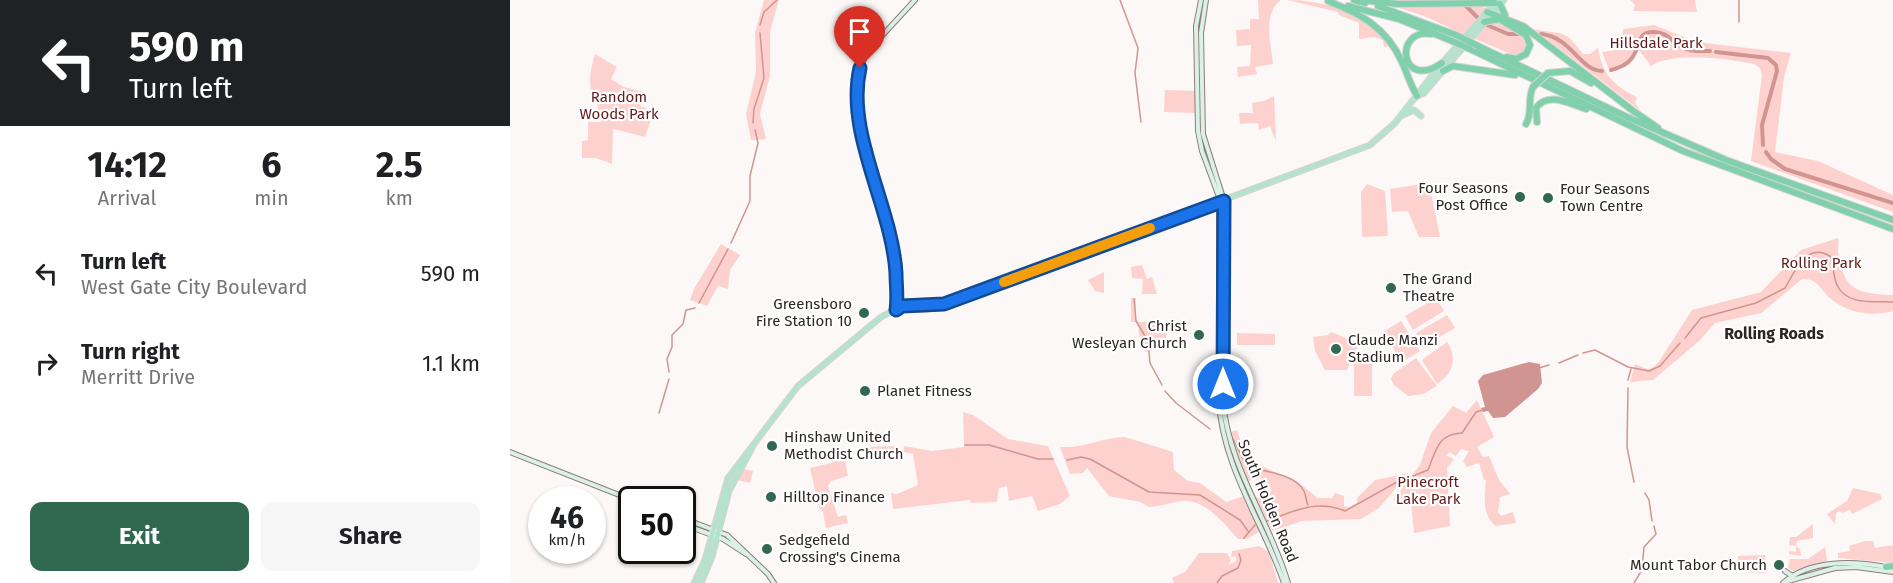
<!DOCTYPE html>
<html lang="en">
<head>
<meta charset="utf-8">
<style>
	:root { --surface:#fff; --page:#f6f6f6; --text:#202124; --muted:#757577; --accent:#306850 }
	body { margin:0; font-family:"Fira Sans",sans-serif; background:var(--page); color:var(--text); height:100vh; display:flex; flex-direction:column; font-size:22px; white-space:nowrap }
	* { box-sizing:border-box; margin:0 }
	p { font-size:20px; color:var(--muted) }
	.icon { flex:none; width:33px; height:33px; fill:none; stroke:currentColor; stroke-width:2; stroke-linecap:round; stroke-linejoin:round }
	.map { position:relative; flex:1; overflow:hidden }
	.details { display:flex; flex-direction:column; background:var(--surface); width:510px }
	.details>* { flex:none }
	.guide { background:#202124; color:#fff; overflow:hidden }
	.speed { position:absolute; left:18px; top:486px; display:flex; gap:12px; font-size:30px; font-weight:700; text-align:center }
	.speed>* { display:grid; place-content:center; width:78px; height:78px; border-radius:50%; background:var(--surface); box-shadow:0 2px 4px #0004; line-height:1 }
	.speed small { font-size:15px; font-weight:400 }
	.speed .limit { border:3px solid #111; border-radius:9px; background:#fff; color:#111 }
	.pin { position:absolute; display:grid; place-items:center; width:51px; height:51px; color:#fff; margin:-62px -26px; border-radius:50% 50% 50% 0; rotate:-45deg; box-shadow:0 0 6px #0007 }
	.pin .icon { rotate:45deg }
	.me { position:absolute; width:66px; margin:-33px; rotate:0deg; stroke-linejoin:round; filter:drop-shadow(0 0 4px #0008) }
	.turn { display:flex; align-items:center; gap:21px; height:126px; padding:0 30px; font-size:27px }
	.turn .icon { width:78px; height:78px; stroke-width:2.5 }
	.turn b { display:block; font-size:42px; line-height:51px }
	.eta { display:flex; justify-content:space-evenly; align-items:center; height:102px; text-align:center }
	.eta b { font-size:36px; font-weight:700; line-height:42px }
	.cta { display:flex; gap:12px; margin-top:auto; padding:12px 30px }
	.cta a { flex:1; height:69px; border-radius:12px; background:var(--accent); color:#fff; font-size:24px; font-weight:700; line-height:69px; text-align:center }
	.cta a+a { background:var(--page); color:var(--text) }
	ul { padding:0; list-style:none }
	li { display:flex; align-items:center; gap:18px; height:90px; padding:0 30px }
	li div { flex:1 }
	li b { display:block; font-size:22px }
	li em { font-style:normal }
	main { display:flex; flex:1; min-height:0 }
	.map>svg:first-child { display:block }
	.green { fill:#fdd1cd }
	.water { fill:#d19591 }
	.lines { fill:none; stroke-linecap:round; stroke-linejoin:round }
	.stream { stroke:#d19591; stroke-width:1.5 }
	.river { stroke:#d19591; stroke-width:4 }
	.secondary-casing { stroke:#907c7a; stroke-width:6 }
	.primary-casing { stroke:#d5d4d3; stroke-width:7 }
	.motorway-casing { stroke:#d5d4d3; stroke-width:8 }
	.secondary { stroke:#d9f1e6; stroke-width:4 }
	.primary { stroke:#b3e3cd; stroke-width:4.5 }
	.motorway { stroke:#80d0ac; stroke-width:6 }
	.motorway-bridge-casing { stroke:#d5d4d3; stroke-width:8; stroke-linecap:butt }
	.motorway-bridge { stroke:#80d0ac; stroke-width:6 }
	.route-casing { stroke:#114b97; stroke-width:15 }
	.route { stroke:#1a73e8; stroke-width:10 }
	.slow { stroke:#f59e0b; stroke-width:10 }
	.poi-dot { fill:#306850; stroke:#fff; stroke-width:2 }
	.labels { text-anchor:middle; stroke-width:4.5; stroke-linejoin:round; paint-order:stroke }
	.park-label { font-size:15px; fill:#61191a; stroke:#fff }
	.poi-label { font-size:15px; fill:#2e2625; stroke:#fff; text-anchor:start }
	.street-label { font-size:15px; fill:#2e2625; stroke:#fff }
	.neighbourhood-label { font-size:16px; font-weight:bold; fill:#2e2625; stroke:#fff }
</style>
</head>
<body>
<main>
<section class="details">
<div class="guide">
<div class="turn"><svg class="icon" aria-label="left" viewBox="0 0 24 24"><path d="M17 20v-9H6M10 6l-5 5 5 5"/></svg><div><b>590 m</b>Turn left</div></div>
</div>
<div class="eta">
<div><b>14:12</b><p>Arrival</p></div>
<div><b>6</b><p>min</p></div>
<div><b>2.5</b><p>km</p></div>
</div>
<ul>
<li><svg class="icon" aria-label="left" viewBox="0 0 24 24"><path d="M17 20v-9H6M10 6l-5 5 5 5"/></svg><div><b>Turn left</b><p>West Gate City Boulevard</p></div><em>590 m</em></li>
<li><svg class="icon" aria-label="right" viewBox="0 0 24 24"><path d="M7 20v-9h11M14 6l5 5-5 5"/></svg><div><b>Turn right</b><p>Merritt Drive</p></div><em>1.1 km</em></li>
</ul>
<div class="cta"><a>Exit</a><a>Share</a></div>
</section>
<div class="map">
<svg width="1383" height="583" viewBox="0 0 1383 583">
	<rect width="100%" height="100%" fill="#fcf8f7"/>
	<path class="green" d="M254 0H269L260 31V76L250 114 256 139 241 140 236 114 246 72 245 33Z
		M748 0H771C752 14 761 44 763 64L745 67 747 74 728 77 727 67 740 66 741 45 727 46 726 30 740 29V19H749Z
		M777 0C812 0 862 13 879 46L874 47 873 40 865 37 849 39V23L829 15 828 12Z
		M1120 0H1185L1187 12 1123 11 1125 5Z
		M960 5 977 8 953 34 914 16 883 6Z
		M984 20 1012 33 1017 41 1013 53 1006 56 965 39 977 24Z
		M1144 25 1186 42 1281 53 1274 77 1265 152 1308 161 1383 195V212L1241 161 1252 75 1250 68 1244 64C1218 59 1164 51 1141 66L1129 50 1119 65 1100 72 1092 52 1113 49V29Z
		M1024 29C1055 36 1053 27 1073 54H1080L1088 48C1092 74 1104 86 1127 97L1125 103 1131 111Z
		M85 54 107 67 101 79 114 87 134 92 130 106 144 111 135 137 103 129 102 164 86 158H72V141L78 140V122H91C91 111 86 103 82 93 78 79 81 68 85 54Z
		M655 90 685 91V113L654 112Z
		M764 96 766 141 760 126 749 130 748 123 730 124 729 113H743L742 103 754 101Z
		M919 183 930 237H909L898 211 882 212 880 189Z
		M857 184 875 191 878 236 852 237 851 192Z
		M1328 238C1329 242 1328 246 1328 251 1333 290 1347 294 1383 295V311C1362 317 1338 313 1321 299 1310 290 1308 278 1292 279L1251 313 1205 323 1189 341 1143 380 1120 382 1125 364 1137 369 1142 368 1148 363 1182 310 1251 292 1291 250Z
		M211 244 230 255 220 270 218 289 208 286 197 306 180 300 185 287Z
		M632 265 637 279 642 277 647 294H632L633 279 622 278 621 267Z
		M594 272V293L585 291 578 280Z
		M621 298H626V318L628 322H657L656 347 635 352 629 335 628 322H621Z
		M926 298 934 311 903 330 895 316Z
		M937 315 945 328 914 346 906 333Z
		M891 321 910 351 892 362 873 332Z
		M821 332 846 342 847 348 837 370H815L805 351 803 337 818 335Z
		M727 333 765 334V345H727Z
		M937 342C948 358 943 374 927 384L912 360Z
		M906 358 927 386 913 394 898 396 884 385 881 379 883 374Z
		M844 361H862V396H844Z
		M967 400 984 437 967 447 973 457 979 456 989 480 1000 494 990 497 988 512 991 516 1003 512 1006 523 986 526C971 515 975 496 976 480H974L969 463 957 467 953 461 959 451 951 449 946 456 939 452 937 456 944 459 937 468 940 526 904 533 901 502 883 500 910 465 921 433 943 406 956 413Z
		M453 412 463 415 498 439 538 446 560 496 550 504 528 511 522 496 499 501 497 486 489 488 487 502 461 503 460 500 383 509 381 493 387 494 408 485 403 454 393 452 394 446 422 451 454 447Z
		M727 430C740 479 775 464 807 498H822L825 493 834 496V506L839 507 847 503V498L865 480 899 473 869 508 851 519 792 521 762 531 746 498 762 491 752 478 738 481 720 432Z
		M615 437 663 452 664 470 678 481 690 483 716 502 734 496 749 532 737 539H728C714 524 695 498 671 501 660 503 651 506 639 507L630 502 599 496 577 468 573 473 560 474 550 447C577 448 590 438 615 437Z
		M389 446 388 455 356 454 355 447Z
		M333 451 338 476 321 481 318 486 328 517 336 515 338 523 316 528 313 512 309 508 300 468 321 463Z
		M233 469 243 471 240 483 227 480Z
		M1343 488 1370 494 1372 499 1342 514 1340 510 1332 513 1330 511 1326 513 1325 524 1317 514 1337 501Z
		M1303 524V538L1287 541 1286 546 1290 549 1291 556 1279 554V551L1286 552V546L1279 545 1280 537H1286Z
		M1355 541H1363L1365 548 1383 545V563L1328 558V553L1340 551 1339 546Z
		M749 546 759 552 768 583H664L662 578 675 572 689 553H717L721 560 718 565 726 561V556L721 557 722 551Z
		M1315 547 1317 561 1284 571 1278 568 1280 559H1298Z
		M1255 555 1257 573 1228 572V556Z"/>
	<path class="water" d="M1019 362 1030 364 1032 383 1028 389 995 417 983 418 978 411 973 412 971 408 975 407 968 381 973 375Z"/>
	<g class="lines">
		<path class="stream" d="M610 0 628 48 625 73 631 122
			M1229 22V0
			M250 25 254 12 267 0
			M243 123 244 109 254 78 250 33
			M221 243 240 201V176L248 143 245 130
			M624 299 626 321 638 341 640 363 652 385
			M189 303 218 249
			M1175 338 1191 318 1246 303 1275 288C1284 273 1297 240 1321 257 1324 266 1323 277 1327 285 1337 306 1364 301 1383 302
			M1073 353 1085 350 1118 367 1139 371 1150 366 1170 343
			M1049 363 1068 355
			M1029 368 1039 365
			M159 372 157 359 162 347V335L173 324 176 310 185 308
			M1118 380 1121 369
			M1118 388 1117 447 1124 482
			M655 391 666 403 700 429
			M149 413 159 379
			M723 439 737 467C753 471 786 474 794 491 796 495 796 501 798 505
			M455 445H479L528 459H543
			M557 460 571 457 580 459 639 492 690 495 730 520 738 531
			M903 476 918 470C926 451 927 434 952 433L966 412 973 410
			M1135 493 1139 500 1142 521
			M757 521C784 511 807 499 835 511L896 477
			M734 538 745 525
			M707 583 712 576 728 568 731 560 729 554
			M1124 583 1132 570 1134 547 1146 534 1144 526"/>
		<path class="river" d="M956 6 967 17
			M977 25 998 34H1012
			M1031 34C1062 37 1069 70 1092 71
			M1206 52 1258 58 1266 65 1267 71 1252 125 1253 145
			M1101 70C1137 62 1121 32 1142 32 1158 31 1163 44 1176 49 1183 52 1192 51 1200 51
			M1256 152 1261 159 1275 169 1383 203"/>
		<g class="secondary-casing">
			<path id="secondary" d="M691 0 686 26 688 131 692 151 709 197V402C713 468 753 522 774 583
				M696 0 691 33 693 134 714 201 713 402C719 468 760 521 778 583
				M385 308V277
				M386 309 387 280 383 250 350 122 346 90 350 68 358 51 405 0
				M0 452 122 500
				M172 518 217 535 258 574 264 583
				M172 524 213 539 236 554
				M1275 571 1282 576
				M1275 582 1325 568 1346 567 1383 572
				M1273 583C1300 559 1344 561 1376 567"/>
		</g>
		<g class="primary-casing">
			<path id="primary" d="M907 96 914 93 994 0
				M893 115 904 110 911 116
				M385 310 417 309 441 302 860 145 885 123 932 63 988 0
				M184 583 195 560 218 478 288 386 371 317 392 306H422
				M191 583 202 557 219 491 243 446"/>
		</g>
		<g class="motorway-casing">
			<path id="motorway" d="M844 0 855 3
				M851 0 888 4 985 3
				M818 1C851 14 876 27 892 62 897 73 901 86 907 96
				M990 4 995 15
				M838 6 889 19 942 41
				M868 6 946 35
				M977 12 1013 26 1122 110
				M974 22 989 19 1016 35 1020 45 1016 54 1006 59 997 57
				M921 34C883 28 890 92 932 63
				M968 46 1117 117 1216 160 1383 220
				M960 49 1173 151 1383 229
				M933 71 943 66 1005 75
				M1038 73 1060 71 1081 83
				M1119 108 1148 128
				M1027 122 1026 108C1038 91 1060 104 1076 109
				M1016 124C1023 113 1017 99 1023 87
				M1376 567 1383 566"/>
		</g>
		<use href="#secondary" class="secondary"/>
		<use href="#primary" class="primary"/>
		<use href="#motorway" class="motorway"/>
		<g class="motorway-bridge-casing">
			<path id="motorway-bridge" d="M946 35 968 46
				M942 41 960 49
				M1023 87 1038 73"/>
		</g>
		<use href="#motorway-bridge" class="motorway-bridge"/>
	</g>
	<g class="lines">
		<g class="route-casing">
			<path id="route" d="M350 68C335 134 382 206 386 273 386 285 388 298 386 310L392 306 434 304 714 201 713 384"/>
		</g>
		<use href="#route" class="route"/>
		<path class="slow" d="M494 282 640 228"/>
	</g>
	<g class="poi-dot">
		<circle cx="1010" cy="197" r="6"/>
		<circle cx="1038" cy="198" r="6"/>
		<circle cx="881" cy="288" r="6"/>
		<circle cx="354" cy="313" r="6"/>
		<circle cx="689" cy="335" r="6"/>
		<circle cx="826" cy="349" r="6"/>
		<circle cx="355" cy="391" r="6"/>
		<circle cx="262" cy="446" r="6"/>
		<circle cx="261" cy="497" r="6"/>
		<circle cx="257" cy="549" r="6"/>
		<circle cx="1269" cy="565" r="6"/>
	</g>
	<g class="labels">
		<g class="park-label">
			<text x="1146" y="48">Hillsdale Park</text>
			<text x="109" y="102">Random<tspan x="109" dy="17">Woods Park</tspan></text>
			<text x="1311" y="268">Rolling Park</text>
			<text x="918" y="487">Pinecroft<tspan x="918" dy="17">Lake Park</tspan></text>
		</g>
		<g class="poi-label">
			<text x="998" y="193" text-anchor="end">Four Seasons<tspan x="998" dy="17">Post Office</tspan></text>
			<text x="1050" y="194">Four Seasons<tspan x="1050" dy="17">Town Centre</tspan></text>
			<text x="893" y="284">The Grand<tspan x="893" dy="17">Theatre</tspan></text>
			<text x="342" y="309" text-anchor="end">Greensboro<tspan x="342" dy="17">Fire Station 10</tspan></text>
			<text x="677" y="331" text-anchor="end">Christ<tspan x="677" dy="17">Wesleyan Church</tspan></text>
			<text x="838" y="345">Claude Manzi<tspan x="838" dy="17">Stadium</tspan></text>
			<text x="367" y="396">Planet Fitness</text>
			<text x="274" y="442">Hinshaw United<tspan x="274" dy="17">Methodist Church</tspan></text>
			<text x="273" y="502">Hilltop Finance</text>
			<text x="269" y="545">Sedgefield<tspan x="269" dy="17">Crossing's Cinema</tspan></text>
			<text x="1257" y="570" text-anchor="end">Mount Tabor Church</text>
		</g>
		<g class="street-label">
			<text transform="translate(758 501) rotate(67)" y="5">South Holden Road</text>
		</g>
		<g class="neighbourhood-label">
			<text x="1264" y="339">Rolling Roads</text>
		</g>
	</g>
</svg>
<div class="speed"><div>46<small>km/h</small></div><div class="limit">50</div></div>
<div class="pin" style="left:350px;top:68px;background:#d93025"><svg class="icon" aria-label="arrive" viewBox="0 0 24 24"><path d="M6 21V4h12l-3 4 3 4H6"/></svg></div>
<svg class="me" style="left:713px;top:384px" viewBox="-20 -20 40 40"><circle r="17" fill="#1a73e8" stroke="#fff" stroke-width="3"/><path d="M0-11L8 9 0 5-8 9z" fill="#fff"/></svg>
</div>
</main>
</body>
</html>
